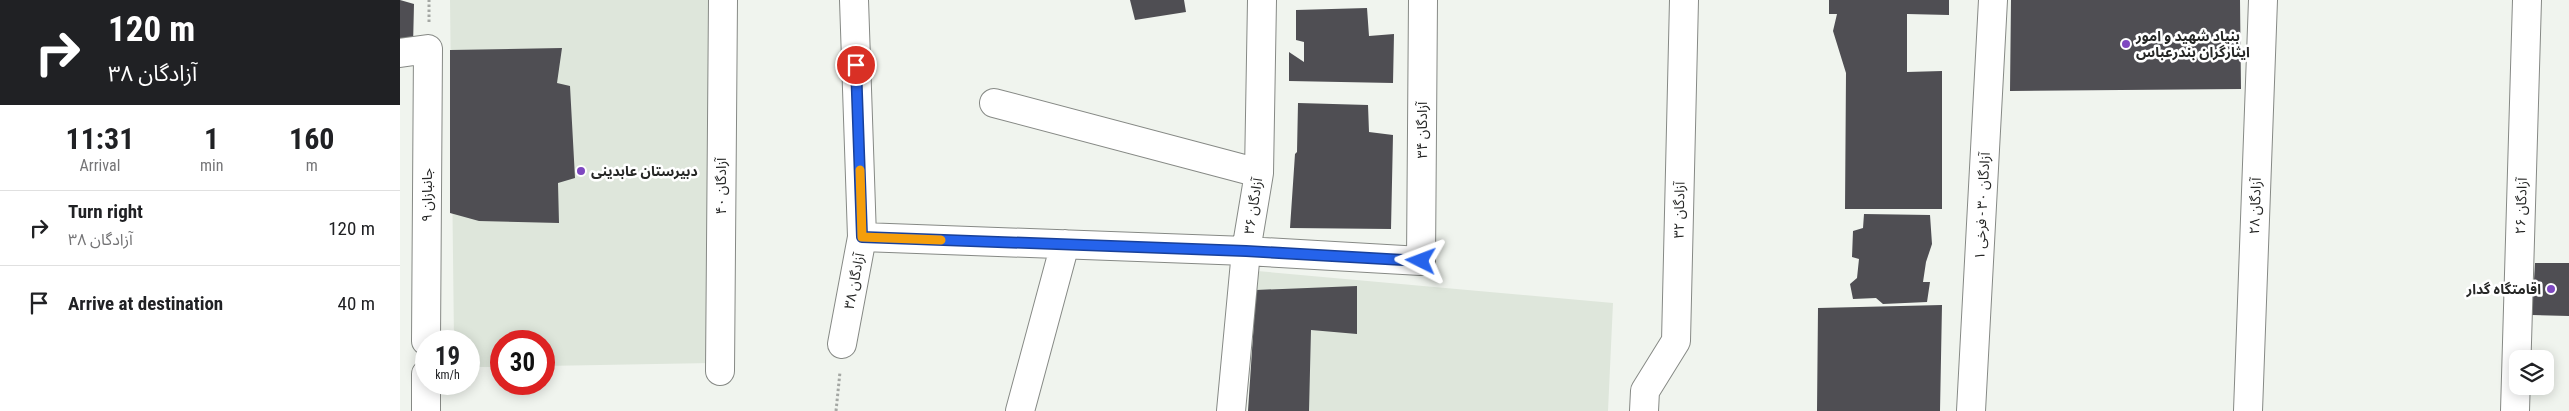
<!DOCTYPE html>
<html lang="en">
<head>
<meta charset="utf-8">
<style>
	:root { --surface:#fff; --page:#f6f6f6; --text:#202124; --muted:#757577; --line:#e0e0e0 }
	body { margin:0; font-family:"Roboto Condensed","Noto Sans Arabic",sans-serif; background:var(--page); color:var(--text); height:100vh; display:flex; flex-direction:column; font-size:19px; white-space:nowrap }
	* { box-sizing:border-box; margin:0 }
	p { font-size:16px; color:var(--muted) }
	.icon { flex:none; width:28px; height:28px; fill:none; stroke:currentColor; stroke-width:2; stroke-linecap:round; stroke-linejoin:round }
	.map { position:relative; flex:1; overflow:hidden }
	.panel { display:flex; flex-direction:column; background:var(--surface); width:400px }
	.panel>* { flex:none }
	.guide { background:#202124; color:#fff; overflow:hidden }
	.tools { position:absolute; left:2109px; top:350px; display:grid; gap:10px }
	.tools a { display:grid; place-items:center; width:45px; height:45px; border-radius:10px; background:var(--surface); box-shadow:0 2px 12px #0003; font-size:25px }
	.speed { position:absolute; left:15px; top:330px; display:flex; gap:10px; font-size:25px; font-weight:700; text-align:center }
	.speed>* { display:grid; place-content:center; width:65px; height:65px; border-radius:50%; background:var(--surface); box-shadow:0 2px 12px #0003; line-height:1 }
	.speed small { font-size:12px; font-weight:400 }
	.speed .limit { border:8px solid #d22; background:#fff; color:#111 }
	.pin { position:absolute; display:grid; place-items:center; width:42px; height:42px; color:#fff; margin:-21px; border:2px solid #fff; border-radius:50%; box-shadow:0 1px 5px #0007 }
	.me { position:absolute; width:55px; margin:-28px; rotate:273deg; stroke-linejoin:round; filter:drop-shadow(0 0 4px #0008) }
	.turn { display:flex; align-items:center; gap:18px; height:105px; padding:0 25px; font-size:22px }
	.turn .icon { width:65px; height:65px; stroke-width:2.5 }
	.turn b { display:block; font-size:35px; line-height:42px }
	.eta { display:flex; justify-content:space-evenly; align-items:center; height:85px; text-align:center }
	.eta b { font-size:30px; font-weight:700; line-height:35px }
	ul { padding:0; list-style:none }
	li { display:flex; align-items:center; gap:15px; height:75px; padding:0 25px; border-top:1px solid var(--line) }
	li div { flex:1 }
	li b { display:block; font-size:19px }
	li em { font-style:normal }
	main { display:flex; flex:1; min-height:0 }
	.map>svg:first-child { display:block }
	.built { fill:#dee6db }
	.building { fill:#4f4e53 }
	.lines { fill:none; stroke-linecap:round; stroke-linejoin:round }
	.street-casing { stroke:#868985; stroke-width:30 }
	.path { stroke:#a4a7a3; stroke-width:3; stroke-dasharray:2.5 2.5; stroke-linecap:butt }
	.street { stroke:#fff; stroke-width:28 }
	.route-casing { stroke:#184099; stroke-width:12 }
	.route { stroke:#2563eb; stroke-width:9 }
	.slow { stroke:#f59e0b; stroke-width:9 }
	.poi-dot { fill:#7e48c0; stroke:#fff; stroke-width:2 }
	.labels { text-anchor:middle; stroke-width:5; stroke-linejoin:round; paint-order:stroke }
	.poi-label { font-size:14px; font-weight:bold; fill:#262726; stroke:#fff; text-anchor:start }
	.street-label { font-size:14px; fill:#262726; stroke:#fff }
</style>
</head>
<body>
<main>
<section class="panel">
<div class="guide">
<div class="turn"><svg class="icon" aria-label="right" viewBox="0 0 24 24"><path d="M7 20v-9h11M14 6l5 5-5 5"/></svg><div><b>120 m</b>آزادگان ۳۸</div></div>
</div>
<div class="eta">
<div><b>11:31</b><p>Arrival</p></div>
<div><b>1</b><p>min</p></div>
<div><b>160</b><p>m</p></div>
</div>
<ul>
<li><svg class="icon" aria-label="right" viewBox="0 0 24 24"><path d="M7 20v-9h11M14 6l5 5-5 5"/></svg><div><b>Turn right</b><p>آزادگان ۳۸</p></div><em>120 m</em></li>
<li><svg class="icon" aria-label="arrive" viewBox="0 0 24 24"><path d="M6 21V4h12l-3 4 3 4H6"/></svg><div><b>Arrive at destination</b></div><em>40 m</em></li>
</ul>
</section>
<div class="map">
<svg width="2169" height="411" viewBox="0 0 2169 411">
	<rect width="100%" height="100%" fill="#f0f4ee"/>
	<path class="built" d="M50 0H309L312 363 144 366V341H101V367H69V341H54Z
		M857 271 1213 303 1208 411H848Z"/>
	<path class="building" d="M0 0 14 4 13 46 0 48Z
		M730 0H784L786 12 735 20Z
		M1429 0H1549V15L1507 14V72L1542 71V209H1445L1446 73 1433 31 1437 14H1429Z
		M1611 0H1840L1841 89 1610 91Z
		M967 8 969 36 994 34 993 83 889 81V52L904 62V42L896 40V10Z
		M162 48 157 83 170 86 175 178 158 183 159 223 79 221 50 213V50Z
		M898 103 968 105 969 132 993 135 991 229 890 228 895 154 897 152Z
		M1464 214 1530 215 1532 244 1526 262 1523 282H1530L1527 302 1483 304 1476 298 1453 299 1450 284 1457 278 1459 259 1452 257 1453 231 1463 228Z
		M2135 263H2169V316L2132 315Z
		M957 286V334L911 330 909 411H848L856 290Z
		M1542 305 1540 411H1417L1418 308Z"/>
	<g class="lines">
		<g class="street-casing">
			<path id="street" d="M0 53 28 49 26 341
				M594 103 859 173
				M462 237 846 251 1021 261 1023 0
				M442 344 462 237 454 0
				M320 371 323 0
				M26 411V374
				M620 411 665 244
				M831 411 846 251 859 173 862 0
				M1244 411 1245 391 1276 341 1284 0
				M1571 411 1593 0
				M1848 411 1863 0
				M2115 411 2127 0"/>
		</g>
		<path class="path" d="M29 22V0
			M436 411 440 372"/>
		<use href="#street" class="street"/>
	</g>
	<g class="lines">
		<g class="route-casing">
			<path id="route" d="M456 65 462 237 846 251 1021 261"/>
		</g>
		<use href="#route" class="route"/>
		<path class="slow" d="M460 170 462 237 541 240"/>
	</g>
	<g class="poi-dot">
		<circle cx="1726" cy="44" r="5"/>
		<circle cx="181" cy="171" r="5"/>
		<circle cx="2151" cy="289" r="5"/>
	</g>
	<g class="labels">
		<g class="poi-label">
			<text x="1736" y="41">بنیاد شهید و امور<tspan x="1736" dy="16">ایثارگران بندرعباس</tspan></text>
			<text x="191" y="176">دبیرستان عابدینی</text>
			<text x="2141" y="294" text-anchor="end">اقامتگاه گدار</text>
		</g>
		<g class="street-label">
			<text transform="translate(1022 130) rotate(-90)" y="5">آزادگان ۳۴</text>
			<text transform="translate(321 186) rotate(-90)" y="5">آزادگان ۴۰</text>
			<text transform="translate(27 195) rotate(-90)" y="5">جانبازان ۹</text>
			<text transform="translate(853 206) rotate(-81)" y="5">آزادگان ۳۶</text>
			<text transform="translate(1582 206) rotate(-87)" y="5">آزادگان ۳۰ - فرخی ۱</text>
			<text transform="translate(1855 206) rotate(-88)" y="5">آزادگان ۲۸</text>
			<text transform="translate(2121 206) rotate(-88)" y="5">آزادگان ۲۶</text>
			<text transform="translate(1279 210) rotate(-89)" y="5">آزادگان ۳۲</text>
			<text transform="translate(454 281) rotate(-79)" y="5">آزادگان ۳۸</text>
		</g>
	</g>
</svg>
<div class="tools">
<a><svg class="icon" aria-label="layers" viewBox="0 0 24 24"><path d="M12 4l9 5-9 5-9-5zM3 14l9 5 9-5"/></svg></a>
</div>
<div class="speed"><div>19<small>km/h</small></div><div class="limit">30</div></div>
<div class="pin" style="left:456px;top:65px;background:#d93025"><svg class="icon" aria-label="arrive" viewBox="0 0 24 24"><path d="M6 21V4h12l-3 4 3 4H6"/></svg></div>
<svg class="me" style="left:1021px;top:261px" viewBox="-20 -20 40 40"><path d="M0-17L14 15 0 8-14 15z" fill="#2563eb" stroke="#fff" stroke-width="4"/></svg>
</div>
</main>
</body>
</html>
